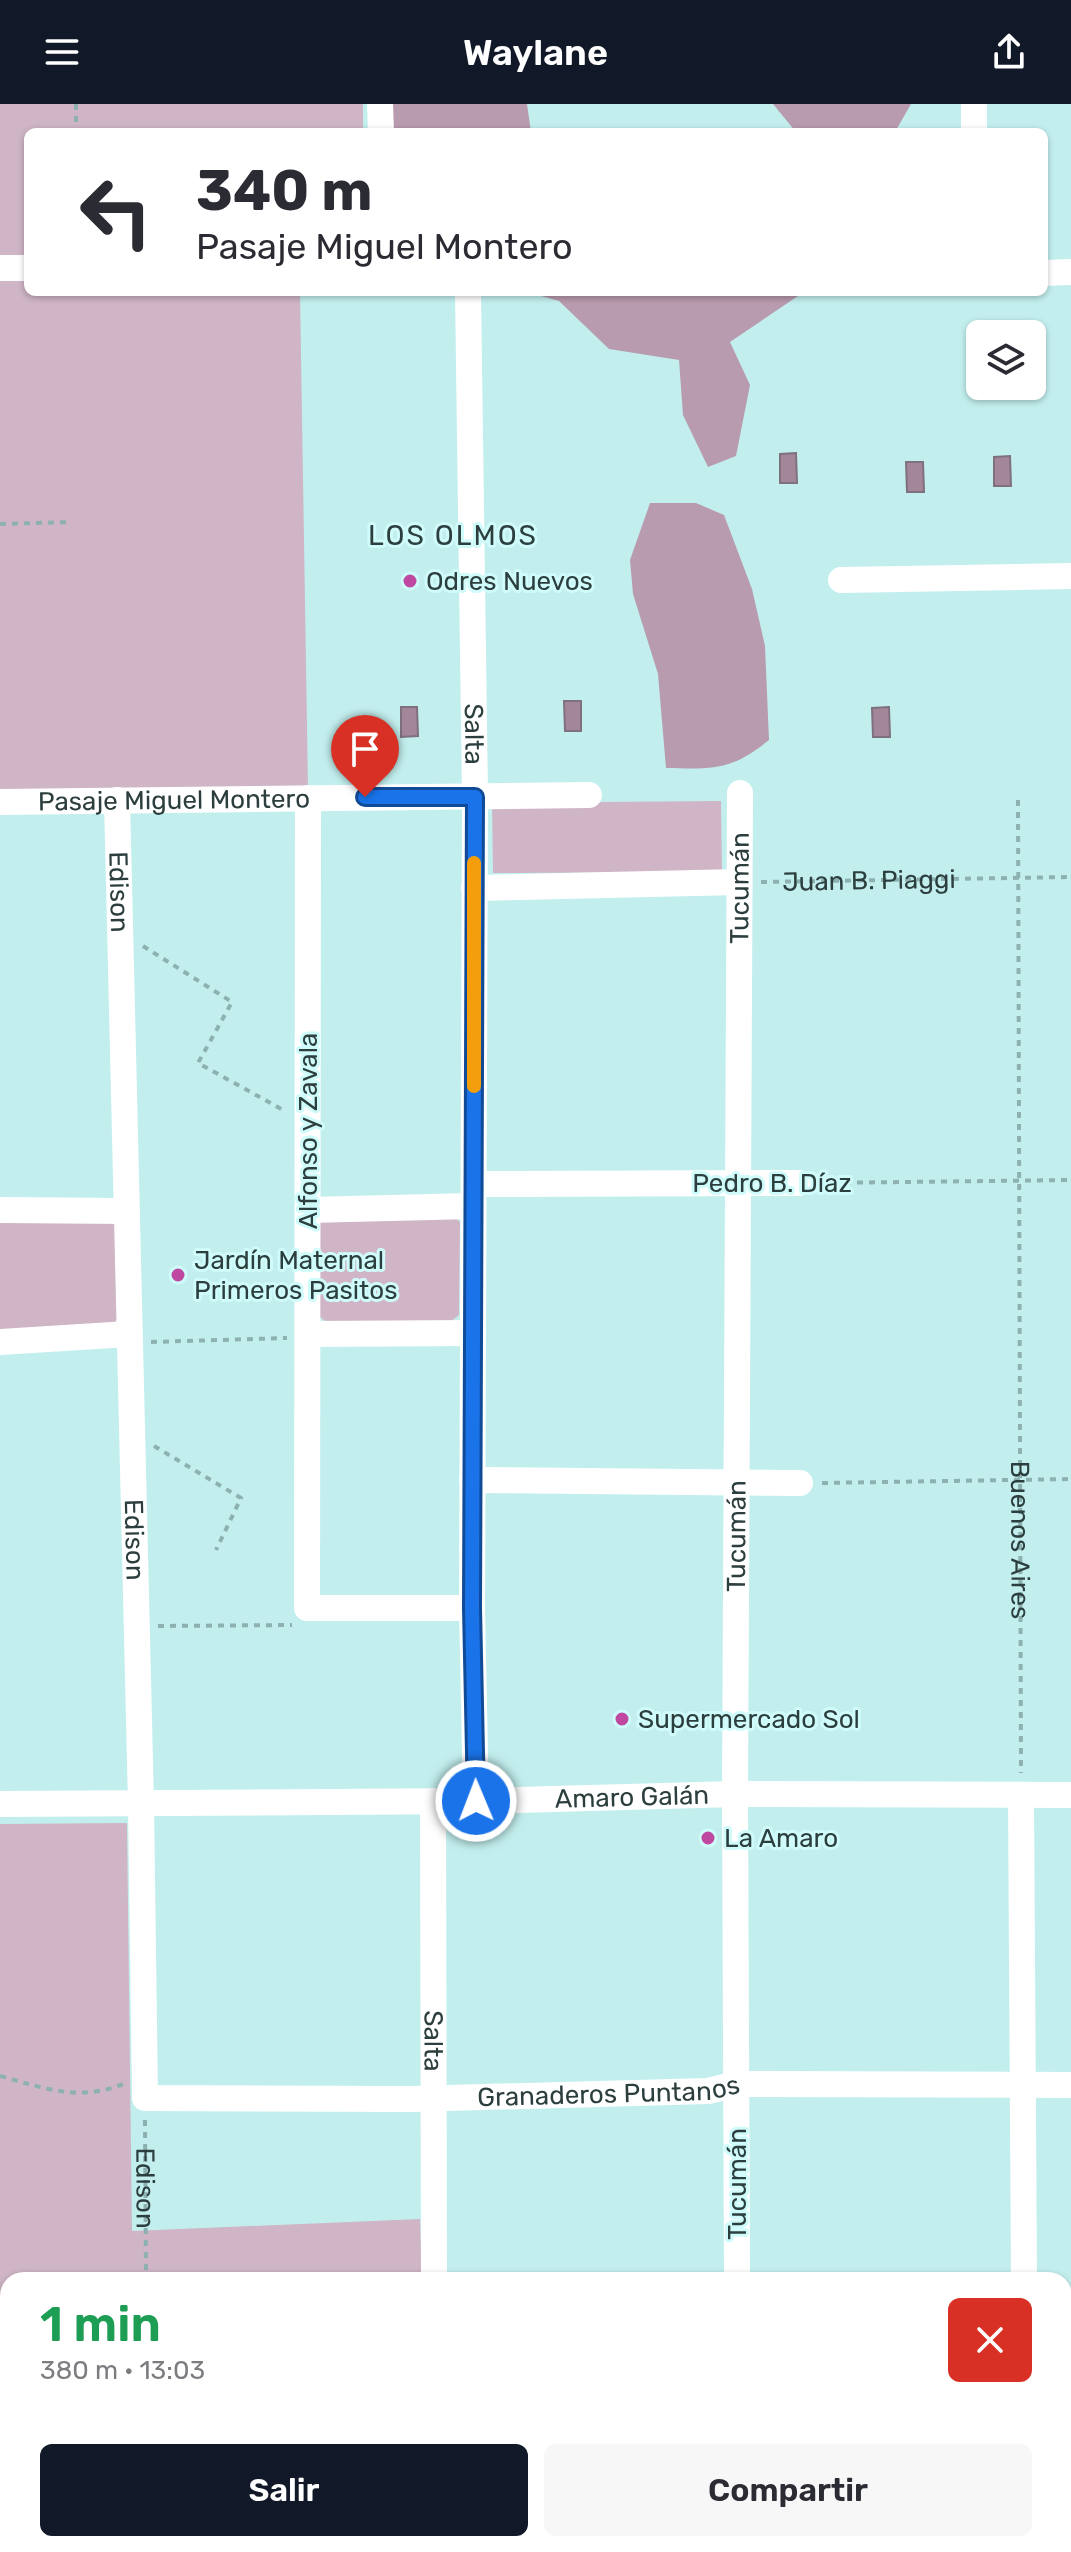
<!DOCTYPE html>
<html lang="es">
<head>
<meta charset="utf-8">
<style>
	:root { --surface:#fff; --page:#f7f7f7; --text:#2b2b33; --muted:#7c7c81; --accent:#111827 }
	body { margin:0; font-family:Rubik,sans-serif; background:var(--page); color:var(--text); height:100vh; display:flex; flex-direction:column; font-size:30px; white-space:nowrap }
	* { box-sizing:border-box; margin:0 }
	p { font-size:26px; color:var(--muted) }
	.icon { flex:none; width:44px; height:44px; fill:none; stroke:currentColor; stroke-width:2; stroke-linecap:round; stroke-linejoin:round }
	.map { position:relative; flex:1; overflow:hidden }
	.panel { position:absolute; left:0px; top:2168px; width:1072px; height:280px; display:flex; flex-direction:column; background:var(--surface); border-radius:24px 24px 0 0; box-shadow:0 2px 6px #0004 }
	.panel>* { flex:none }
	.guide { position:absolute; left:24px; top:24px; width:1024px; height:168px; border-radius:12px; box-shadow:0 2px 6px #0004; background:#fff; color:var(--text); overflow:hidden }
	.controls { position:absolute; left:966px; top:216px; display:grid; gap:16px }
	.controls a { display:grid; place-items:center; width:80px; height:80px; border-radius:12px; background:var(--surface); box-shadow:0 2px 6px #0004; font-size:40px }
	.pin { position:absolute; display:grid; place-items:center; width:68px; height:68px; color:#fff; margin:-82px -34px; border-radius:50% 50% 50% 0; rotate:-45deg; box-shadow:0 0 8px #0007 }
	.pin .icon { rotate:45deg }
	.me { position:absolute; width:88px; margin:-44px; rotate:359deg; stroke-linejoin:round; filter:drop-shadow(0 0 6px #0008) }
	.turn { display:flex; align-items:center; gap:28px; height:168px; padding:0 40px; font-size:36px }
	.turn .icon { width:104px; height:104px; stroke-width:2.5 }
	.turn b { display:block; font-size:56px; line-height:68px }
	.round { display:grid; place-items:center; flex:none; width:84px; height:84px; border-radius:12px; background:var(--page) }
	.overview { display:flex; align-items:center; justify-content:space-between; height:136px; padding:0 40px }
	h1 { font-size:48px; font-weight:600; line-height:60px; color:#1e9e55 }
	.button { display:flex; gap:16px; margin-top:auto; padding:16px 40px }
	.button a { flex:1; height:92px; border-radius:12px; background:var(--accent); color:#fff; font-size:32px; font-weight:600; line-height:92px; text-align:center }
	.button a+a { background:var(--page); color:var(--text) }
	header { display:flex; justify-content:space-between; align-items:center; height:104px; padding:0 40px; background:var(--accent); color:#fff; font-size:36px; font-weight:600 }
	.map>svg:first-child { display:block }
	.green { fill:#cfb5c5 }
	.forest { fill:#b89bae }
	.water { fill:#a38699; stroke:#7f707e; stroke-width:2 }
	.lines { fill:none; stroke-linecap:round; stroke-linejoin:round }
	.path { stroke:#8db1b0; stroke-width:4; stroke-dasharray:6 6; stroke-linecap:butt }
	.minor { stroke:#fff; stroke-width:26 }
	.route-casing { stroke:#114b97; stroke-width:20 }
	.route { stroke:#1a73e8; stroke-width:14 }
	.slow { stroke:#f59e0b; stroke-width:14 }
	.poi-dot { fill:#bf49a0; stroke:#cffcfb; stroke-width:3 }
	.labels { text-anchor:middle; stroke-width:6; stroke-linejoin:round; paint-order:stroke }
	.poi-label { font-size:26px; fill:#2c3e3e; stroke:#cffcfb; text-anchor:start }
	.street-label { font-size:26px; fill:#2c3e3e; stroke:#cffcfb }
	.neighbourhood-label { font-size:28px; letter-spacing:2px; fill:#2c3e3e; stroke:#cffcfb }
</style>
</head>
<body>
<header><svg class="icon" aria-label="menu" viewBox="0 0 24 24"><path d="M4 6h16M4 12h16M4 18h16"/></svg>Waylane<svg class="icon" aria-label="share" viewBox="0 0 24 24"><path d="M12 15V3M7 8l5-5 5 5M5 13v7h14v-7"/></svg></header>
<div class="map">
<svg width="1071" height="2448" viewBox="0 0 1071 2448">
	<rect width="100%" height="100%" fill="#c2efee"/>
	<path class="green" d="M0 0H363V28H28V154H0Z
		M0 170H28V188H300L308 683 0 686Z
		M721 697 722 768 493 769 492 699Z
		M450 1109 460 1118 459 1211 450 1218 328 1219 317 1211 314 1123 325 1110Z
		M0 1116H111L118 1123 119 1213 111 1223 0 1230Z
		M127 1719 132 2127 420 2115 422 2176H8V2440H575V2448H0V1720Z"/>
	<path class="forest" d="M392 0H527L531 28H393Z
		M773 0H911L895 28H796Z
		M527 188H798V192L730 238 750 281 736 352 708 363 683 311 679 256 609 245 559 197Z
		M650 399H696L724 411 752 485 765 542 769 636C731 667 713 665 666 664L658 570 633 490 630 456Z"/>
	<path class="water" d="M796 349 797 379H780V350Z
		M1010 352 1011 382H994V353Z
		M906 358H923L924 388H907Z
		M564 597H581V627H565Z
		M401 603H417L418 632 401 633Z
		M889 603 890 633H873L872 604Z"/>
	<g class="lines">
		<g class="path">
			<path d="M76 0V28"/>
			<path d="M0 420 71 418"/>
			<path id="s1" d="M1018 696 1021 1669"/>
			<path id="s2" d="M761 778 1071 773"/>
			<path d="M143 842 232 898 198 959 285 1007"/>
			<path d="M821 1079 1071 1076"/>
			<path d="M151 1238 287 1234"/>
			<path d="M154 1342 241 1394 216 1446"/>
			<path d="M822 1379 1071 1375"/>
			<path d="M158 1522 292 1521"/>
			<path d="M0 1972C44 1984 79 1998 123 1980"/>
			<path id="s3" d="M145 2016 146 2176"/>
			<path d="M147 2440V2448"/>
			<path d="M434 2448V2440"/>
		</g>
		<g class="minor">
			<path d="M380 0 381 28"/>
			<path d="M974 0V28"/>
			<path d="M0 164H28"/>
			<path d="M1044 169 1071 168"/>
			<path id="s4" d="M468 188 475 693 472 1504 476 1697"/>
			<path d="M841 476 1071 472"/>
			<path d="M308 694 307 1504H472"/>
			<path id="s5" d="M117 696 141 1700 145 1994 411 1995 708 1987 737 1980 1071 1981"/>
			<path id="s6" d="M0 698 589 691"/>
			<path d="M474 784 739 778"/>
			<path d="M474 1080 799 1079"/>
			<path d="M0 1106 127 1107"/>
			<path d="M308 1106 473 1102"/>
			<path d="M308 1230 473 1229"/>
			<path d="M0 1238 128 1230"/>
			<path d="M472 1376 800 1379"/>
			<path d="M1021 1691 1024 2176"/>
			<path id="s7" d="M433 1697 434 2176"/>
			<path id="s8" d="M0 1700 476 1697 735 1690 1071 1691"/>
			<path id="s9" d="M737 2176 735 1690 740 689"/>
			<path d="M1064 2232 1071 2231"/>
			<path d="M1026 2440V2448"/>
			<path d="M737 2448V2440"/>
		</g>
	</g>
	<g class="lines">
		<g class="route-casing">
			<path id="route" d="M365 693H475L472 1504 476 1697"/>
		</g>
		<use href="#route" class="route"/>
		<path class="slow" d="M474 982V759"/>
	</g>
	<g class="poi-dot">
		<circle cx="410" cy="477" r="8"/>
		<circle cx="178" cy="1171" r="8"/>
		<circle cx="622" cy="1615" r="8"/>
		<circle cx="708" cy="1734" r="8"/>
	</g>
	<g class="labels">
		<g class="poi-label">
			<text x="426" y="486">Odres Nuevos</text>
			<text x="194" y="1165">Jardín Maternal<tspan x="194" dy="30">Primeros Pasitos</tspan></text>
			<text x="638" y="1624">Supermercado Sol</text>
			<text x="724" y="1743">La Amaro</text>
		</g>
		<g class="street-label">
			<text dy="9" stroke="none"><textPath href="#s4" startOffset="442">Salta</textPath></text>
			<text dy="9" stroke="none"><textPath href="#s6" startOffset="174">Pasaje Miguel Montero</textPath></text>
			<text dy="9" stroke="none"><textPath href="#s2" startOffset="108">Juan B. Piaggi</textPath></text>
			<text dy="9" stroke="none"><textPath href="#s9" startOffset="1392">Tucumán</textPath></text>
			<text dy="9" stroke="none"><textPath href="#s5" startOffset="92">Edison</textPath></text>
			<text transform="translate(308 1027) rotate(-90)" y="9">Alfonso y Zavala</text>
			<text x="772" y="1088">Pedro B. Díaz</text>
			<text dy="9" stroke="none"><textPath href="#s9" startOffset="744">Tucumán</textPath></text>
			<text dy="9" stroke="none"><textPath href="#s5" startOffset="740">Edison</textPath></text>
			<text dy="9" stroke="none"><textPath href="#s1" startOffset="740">Buenos Aires</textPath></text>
			<text dy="9" stroke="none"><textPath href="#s8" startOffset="632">Amaro Galán</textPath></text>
			<text dy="9" stroke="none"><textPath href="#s7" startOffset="240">Salta</textPath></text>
			<text dy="9" stroke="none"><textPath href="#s5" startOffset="1762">Granaderos Puntanos</textPath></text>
			<text transform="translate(737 2080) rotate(-90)" y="9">Tucumán</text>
			<text dy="9" stroke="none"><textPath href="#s3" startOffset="68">Edison</textPath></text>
		</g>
		<g class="neighbourhood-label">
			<text x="453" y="441">LOS OLMOS</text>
		</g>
	</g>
</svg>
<div class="controls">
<a><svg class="icon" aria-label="layers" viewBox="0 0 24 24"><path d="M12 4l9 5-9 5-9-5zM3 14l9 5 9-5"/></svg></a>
</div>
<div class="pin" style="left:365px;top:693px;background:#d93025"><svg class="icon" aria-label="arrive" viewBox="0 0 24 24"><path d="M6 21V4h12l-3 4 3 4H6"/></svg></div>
<svg class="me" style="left:476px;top:1697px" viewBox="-20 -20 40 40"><circle r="17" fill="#1a73e8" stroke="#fff" stroke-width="3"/><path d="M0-11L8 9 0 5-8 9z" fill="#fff"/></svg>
<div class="guide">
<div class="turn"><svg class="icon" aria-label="left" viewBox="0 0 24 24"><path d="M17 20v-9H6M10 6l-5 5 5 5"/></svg><div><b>340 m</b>Pasaje Miguel Montero</div></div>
</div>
<section class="panel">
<div class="overview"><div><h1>1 min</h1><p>380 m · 13:03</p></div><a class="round" style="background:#d93025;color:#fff"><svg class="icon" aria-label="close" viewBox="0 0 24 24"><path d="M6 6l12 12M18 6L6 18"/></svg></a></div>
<div class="button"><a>Salir</a><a>Compartir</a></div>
</section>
</div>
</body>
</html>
